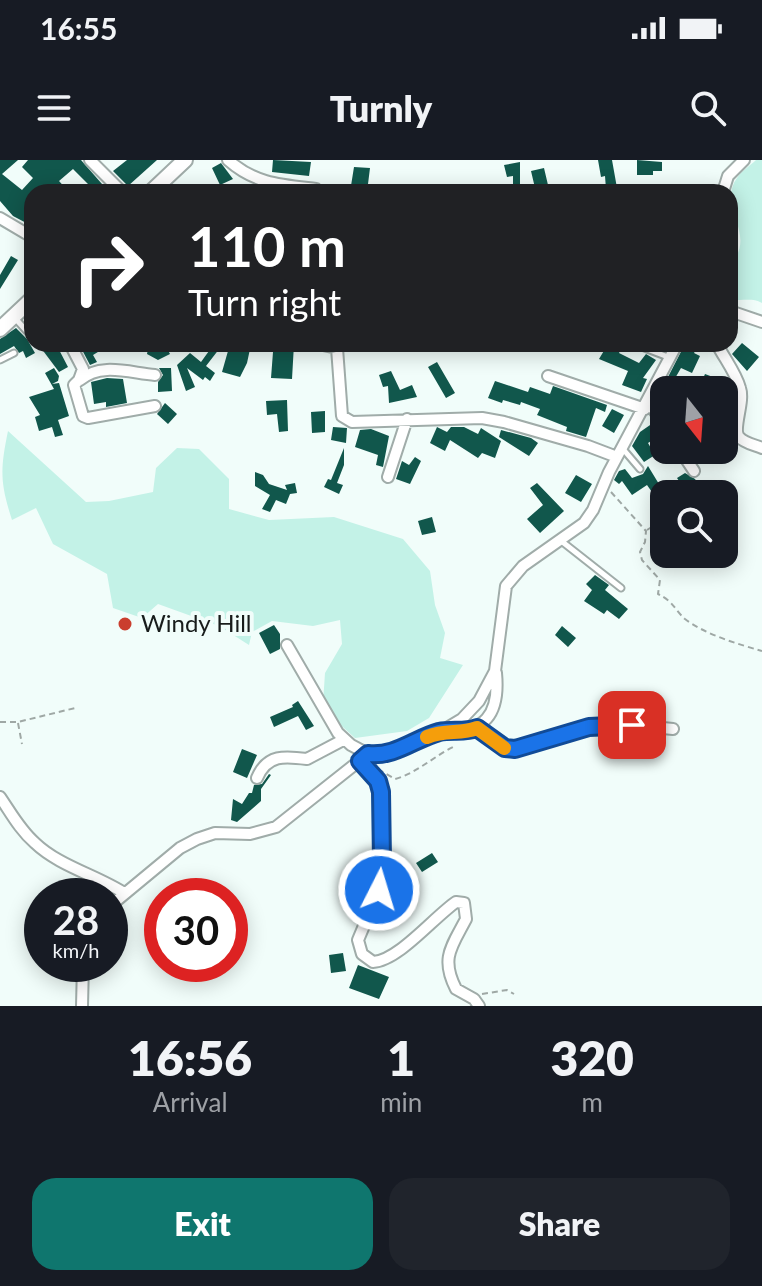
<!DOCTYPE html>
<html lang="en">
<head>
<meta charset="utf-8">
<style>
	:root { --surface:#171b24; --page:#20242c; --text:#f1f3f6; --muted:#9ea1a6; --accent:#0f766e }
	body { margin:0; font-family:Lato,sans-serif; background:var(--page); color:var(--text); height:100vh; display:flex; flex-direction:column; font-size:30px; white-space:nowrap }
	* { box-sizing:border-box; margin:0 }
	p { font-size:26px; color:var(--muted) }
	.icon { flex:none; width:44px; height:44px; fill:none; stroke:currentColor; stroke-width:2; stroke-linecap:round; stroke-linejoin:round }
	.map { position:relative; height:846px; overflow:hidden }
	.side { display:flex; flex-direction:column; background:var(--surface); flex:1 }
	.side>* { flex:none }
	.top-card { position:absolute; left:24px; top:24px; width:714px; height:168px; border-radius:24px; box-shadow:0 4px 20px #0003; background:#202124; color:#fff; overflow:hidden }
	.needle { width:52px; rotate:163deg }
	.fabs { position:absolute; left:650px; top:216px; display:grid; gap:16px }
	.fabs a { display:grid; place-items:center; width:88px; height:88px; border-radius:16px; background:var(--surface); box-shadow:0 4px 20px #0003; font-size:40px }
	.speed { position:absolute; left:24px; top:718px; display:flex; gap:16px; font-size:40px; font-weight:700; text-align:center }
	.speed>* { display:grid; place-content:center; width:104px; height:104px; border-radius:50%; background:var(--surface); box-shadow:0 4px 20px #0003; line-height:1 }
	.speed small { font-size:20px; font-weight:400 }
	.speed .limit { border:12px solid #d22; background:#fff; color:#111 }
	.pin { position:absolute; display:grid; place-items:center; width:68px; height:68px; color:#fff; margin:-34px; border-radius:16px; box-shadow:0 4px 12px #0006 }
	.me { position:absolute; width:88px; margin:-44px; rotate:5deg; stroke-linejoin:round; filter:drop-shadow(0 0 6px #0008) }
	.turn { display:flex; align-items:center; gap:28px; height:168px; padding:0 32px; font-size:36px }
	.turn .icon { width:104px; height:104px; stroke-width:2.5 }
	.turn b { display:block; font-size:56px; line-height:68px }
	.eta { display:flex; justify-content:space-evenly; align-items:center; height:136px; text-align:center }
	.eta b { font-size:48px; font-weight:800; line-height:56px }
	.cta { display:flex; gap:16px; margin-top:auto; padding:16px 32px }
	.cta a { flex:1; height:92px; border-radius:24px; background:var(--accent); color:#fff; font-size:32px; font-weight:800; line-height:92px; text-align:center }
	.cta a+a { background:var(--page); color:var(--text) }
	.status { display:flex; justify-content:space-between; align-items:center; height:56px; padding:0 40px; background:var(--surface); direction:ltr }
	.status svg { height:22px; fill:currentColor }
	header { display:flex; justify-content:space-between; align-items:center; height:104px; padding:0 32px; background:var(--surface); font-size:36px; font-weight:800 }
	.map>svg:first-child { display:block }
	.green { fill:#c3f2e7 }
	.building { fill:#11574c }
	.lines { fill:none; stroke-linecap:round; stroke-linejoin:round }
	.lane-casing { stroke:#a0aca9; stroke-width:9 }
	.street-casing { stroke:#a0aca9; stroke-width:14 }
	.secondary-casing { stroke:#a0aca9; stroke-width:18 }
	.path { stroke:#9fa8a5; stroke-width:2; stroke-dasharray:6 4; stroke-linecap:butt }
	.lane { stroke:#fff; stroke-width:5 }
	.street { stroke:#fff; stroke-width:10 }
	.secondary { stroke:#fff; stroke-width:14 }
	.route-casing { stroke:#114b97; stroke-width:20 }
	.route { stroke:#1a73e8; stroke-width:14 }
	.slow { stroke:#f59e0b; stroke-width:14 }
	.poi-dot { fill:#ca3e2e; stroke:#f1fdfa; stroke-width:3 }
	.labels { text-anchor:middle; stroke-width:8; stroke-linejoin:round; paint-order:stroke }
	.poi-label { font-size:24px; fill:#181c1b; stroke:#f1fdfa; text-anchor:start }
</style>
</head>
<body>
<div class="status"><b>16:55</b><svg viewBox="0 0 49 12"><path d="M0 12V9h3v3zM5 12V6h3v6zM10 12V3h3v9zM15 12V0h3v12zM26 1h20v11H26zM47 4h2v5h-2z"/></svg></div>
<header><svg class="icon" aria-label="menu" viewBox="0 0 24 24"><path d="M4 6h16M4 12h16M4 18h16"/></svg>Turnly<svg class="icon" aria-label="search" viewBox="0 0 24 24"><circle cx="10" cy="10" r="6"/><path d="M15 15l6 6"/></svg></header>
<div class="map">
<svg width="762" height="846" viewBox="0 0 762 846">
	<rect width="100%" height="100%" fill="#f1fdfa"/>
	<path class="green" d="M756 0H762V143C751 137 742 142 730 139V104C759 75 716 47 737 18 741 11 750 6 756 0Z
		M8 271 86 342 109 341 153 332 156 308 177 288 199 289 229 319V349L269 360 334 357 403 379 430 411 435 445 445 473 440 498 463 505 429 558 407 571 355 578 335 560 323 543 325 513 342 484 340 460 313 466 272 461 252 472 249 485 219 466 158 444 142 458 113 448 107 414 53 384 36 348 12 360C0 323 0 310 8 271Z"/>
	<path class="building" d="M0 0H18L2 14 22 30 33 18 22 7 28 0H81L109 32H88L84 27 88 24 73 9 59 21 69 32H32V66L13 56 0 41Z
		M127 0H157L128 26 113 11Z
		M273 0 311 2 309 16 272 12Z
		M598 0H612L617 28 606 29 605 16 601 17Z
		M637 0 662 2V11H653V15H637Z
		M520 2V32H513V16L507 17 504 5Z
		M221 3 233 19 220 25 212 8Z
		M354 7 370 8 367 32H350Z
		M544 8 548 25 535 28 531 11Z
		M11 96 18 100 0 129V115Z
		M16 168 27 179 35 193 26 198 23 191 19 193 14 186 0 194V179Z
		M742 183 759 197 747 211 732 194Z
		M38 184H56L68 207 59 212Z
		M79 184H111L93 195 97 202 90 205Z
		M149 184H165L170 194 158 200 147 194Z
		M214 184H223L206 206 215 213 210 221 205 217 203 220 187 208 195 227 186 231 177 205 190 193 201 202Z
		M230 184H294L292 219 271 218 273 192 250 189 247 203 240 217 222 212Z
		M608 184 621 189 619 193 639 203 646 194 656 200 643 218 647 219 641 232 622 225 628 211 599 199Z
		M685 184H699L694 193 700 196 692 213 681 208 674 220 668 217Z
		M437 202 455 233 446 238 428 207Z
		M54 208 59 216 58 221 52 224 59 223 69 256 58 260 63 275 55 277 52 267 39 271 35 257 40 255 29 237 54 229 45 213Z
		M159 208H171L172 231 158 232V222L163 215Z
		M391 211 400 230 412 225 417 237 389 243 388 226 383 227 379 215Z
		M705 214 721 220 717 230H698Z
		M107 218 123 219 127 243 106 247V242L94 244 91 222Z
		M495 221 528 232 530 227 550 234 553 226 607 245 605 252 596 248 586 277 566 271 567 267 537 255 540 249 521 242 520 245 503 240 502 243 488 238Z
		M287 240 288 271 279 272 277 254 267 255 266 241Z
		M165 243 177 254 168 264 157 254Z
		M612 249 624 255 614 273 602 266Z
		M325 251V272L312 273 311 252Z
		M653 263 664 273 648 283 655 295 644 302 632 286 640 272Z
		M333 267 347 268 346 283 331 280Z
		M437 267 447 272 451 267H464L478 274 481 268 501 281 495 298 482 293 478 298 450 280 445 291 430 283Z
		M371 269 389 276 383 307 376 305 378 295 355 287 360 270Z
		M501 270 531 278 538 283 529 296 499 277Z
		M344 288V305L337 323 343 325 339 334 324 327 328 319 331 320Z
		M415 297 421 301 410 324 396 319 402 301 409 305Z
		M648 306 662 329 654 335 647 325 632 335 622 321 619 324 614 320 619 311 625 309 632 318 643 314Z
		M255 312 263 315 269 324 287 330 285 325 295 323 297 333 290 334 286 344 276 340 270 352 262 349 270 335 255 326Z
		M685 313 695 319 705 334H700L690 326 685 330 677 318Z
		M576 315 592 324 581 342 565 333Z
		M537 323 564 351 540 373 527 359 543 345 530 328Z
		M432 357 436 372 422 375 418 361Z
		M595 415 609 425 605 430 628 449 619 459 607 450 604 454 584 441 592 430 586 424Z
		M274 465 280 474V489L270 494 259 473Z
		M562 466 576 478 568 487 555 475Z
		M298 541 314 566 306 570 298 556 274 567 270 557 293 547 292 545Z
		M242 589 257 595 247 618 233 612Z
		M269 614 271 615 261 629V641L237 662 231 660 233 639 242 644 249 633H252L254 625 262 624Z
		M432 693 438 702 422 712 416 703Z
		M343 793 346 811 331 813 329 795Z
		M358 805 389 817 379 839 349 828Z"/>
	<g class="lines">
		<g class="lane-casing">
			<path id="lane" d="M32 151V155
				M14 157 32 177
				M634 184 668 197
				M338 188 351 184
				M0 200 14 193
				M623 289 640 309
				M560 380 621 428"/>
		</g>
		<g class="street-casing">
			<path id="street" d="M90 0 122 32
				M228 0C255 24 281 25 316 29
				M723 32 728 16 744 0
				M0 58 32 77
				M730 70V78
				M730 151 762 162
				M70 184 83 209 79 220 74 225 83 256 88 258 155 246
				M318 184 337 188 342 256 352 262 482 258 504 262 588 286 617 297
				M717 184C724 198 736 213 740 228 745 242 732 269 739 277 744 283 755 285 762 288
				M548 216 645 249
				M80 220C101 202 130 213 155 215
				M648 241 664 265
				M680 290 694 311
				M388 317 407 259
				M287 485 338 573 351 585 368 594
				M477 568 505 588 515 589 589 567 632 565 673 569
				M443 571C485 574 500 554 496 513
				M360 601 380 627 382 701 379 730 358 780 362 794 373 802C398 801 434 757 456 742L464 743 466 759C452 786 440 798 456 829L474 839 479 846
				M257 618C267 594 285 596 307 599L343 580
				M0 637C11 653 20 670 35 683 59 706 96 715 124 733
				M110 746 180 688 197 679 215 673 250 674 276 667 368 594H382L402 589 442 571 462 559 479 541 495 511 506 426 523 406 584 363 593 350 609 312 677 184
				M82 846 83 804"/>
		</g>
		<g class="secondary-casing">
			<path id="secondary" d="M151 32 185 0
				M0 169 32 139"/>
		</g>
		<path class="path" d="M611 332 646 371 645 382 640 392 642 400 660 420 658 434C674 442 674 449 685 459 706 475 738 484 762 491
			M647 370 658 363
			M0 562H18L75 548
			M18 563 22 584
			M378 609 395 619C417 613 434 596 455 586
			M482 834 507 830 514 834"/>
		<use href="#lane" class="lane"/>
		<use href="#street" class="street"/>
		<use href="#secondary" class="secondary"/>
	</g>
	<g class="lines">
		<g class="route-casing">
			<path id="route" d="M379 730 382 701 381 632 378 621 360 601 368 594C395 597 414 579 439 572 452 569 464 573 477 568L505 588 515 589 589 567 632 565"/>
		</g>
		<use href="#route" class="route"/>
		<path class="slow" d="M427 577C446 569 460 575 477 568L504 588"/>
	</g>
	<circle class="poi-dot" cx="125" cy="464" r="8"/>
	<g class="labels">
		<g class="poi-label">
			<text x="141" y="472">Windy Hill</text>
		</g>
	</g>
</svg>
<div class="fabs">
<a><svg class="needle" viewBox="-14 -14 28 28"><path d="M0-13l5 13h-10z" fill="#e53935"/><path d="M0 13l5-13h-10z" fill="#9ea1a6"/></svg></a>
<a><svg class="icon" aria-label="search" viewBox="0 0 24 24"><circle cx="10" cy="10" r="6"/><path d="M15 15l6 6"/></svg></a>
</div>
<div class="speed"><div>28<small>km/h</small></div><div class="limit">30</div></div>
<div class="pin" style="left:632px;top:565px;background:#d93025"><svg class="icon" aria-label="arrive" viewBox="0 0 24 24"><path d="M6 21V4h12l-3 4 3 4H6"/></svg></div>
<svg class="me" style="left:379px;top:730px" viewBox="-20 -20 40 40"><circle r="17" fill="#1a73e8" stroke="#fff" stroke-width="3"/><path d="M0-11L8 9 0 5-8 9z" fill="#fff"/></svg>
<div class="top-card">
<div class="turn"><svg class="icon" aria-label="right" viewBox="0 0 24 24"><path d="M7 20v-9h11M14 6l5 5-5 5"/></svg><div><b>110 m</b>Turn right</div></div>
</div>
</div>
<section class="side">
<div class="eta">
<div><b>16:56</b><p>Arrival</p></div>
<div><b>1</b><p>min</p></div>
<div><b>320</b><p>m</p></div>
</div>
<div class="cta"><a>Exit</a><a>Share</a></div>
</section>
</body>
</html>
